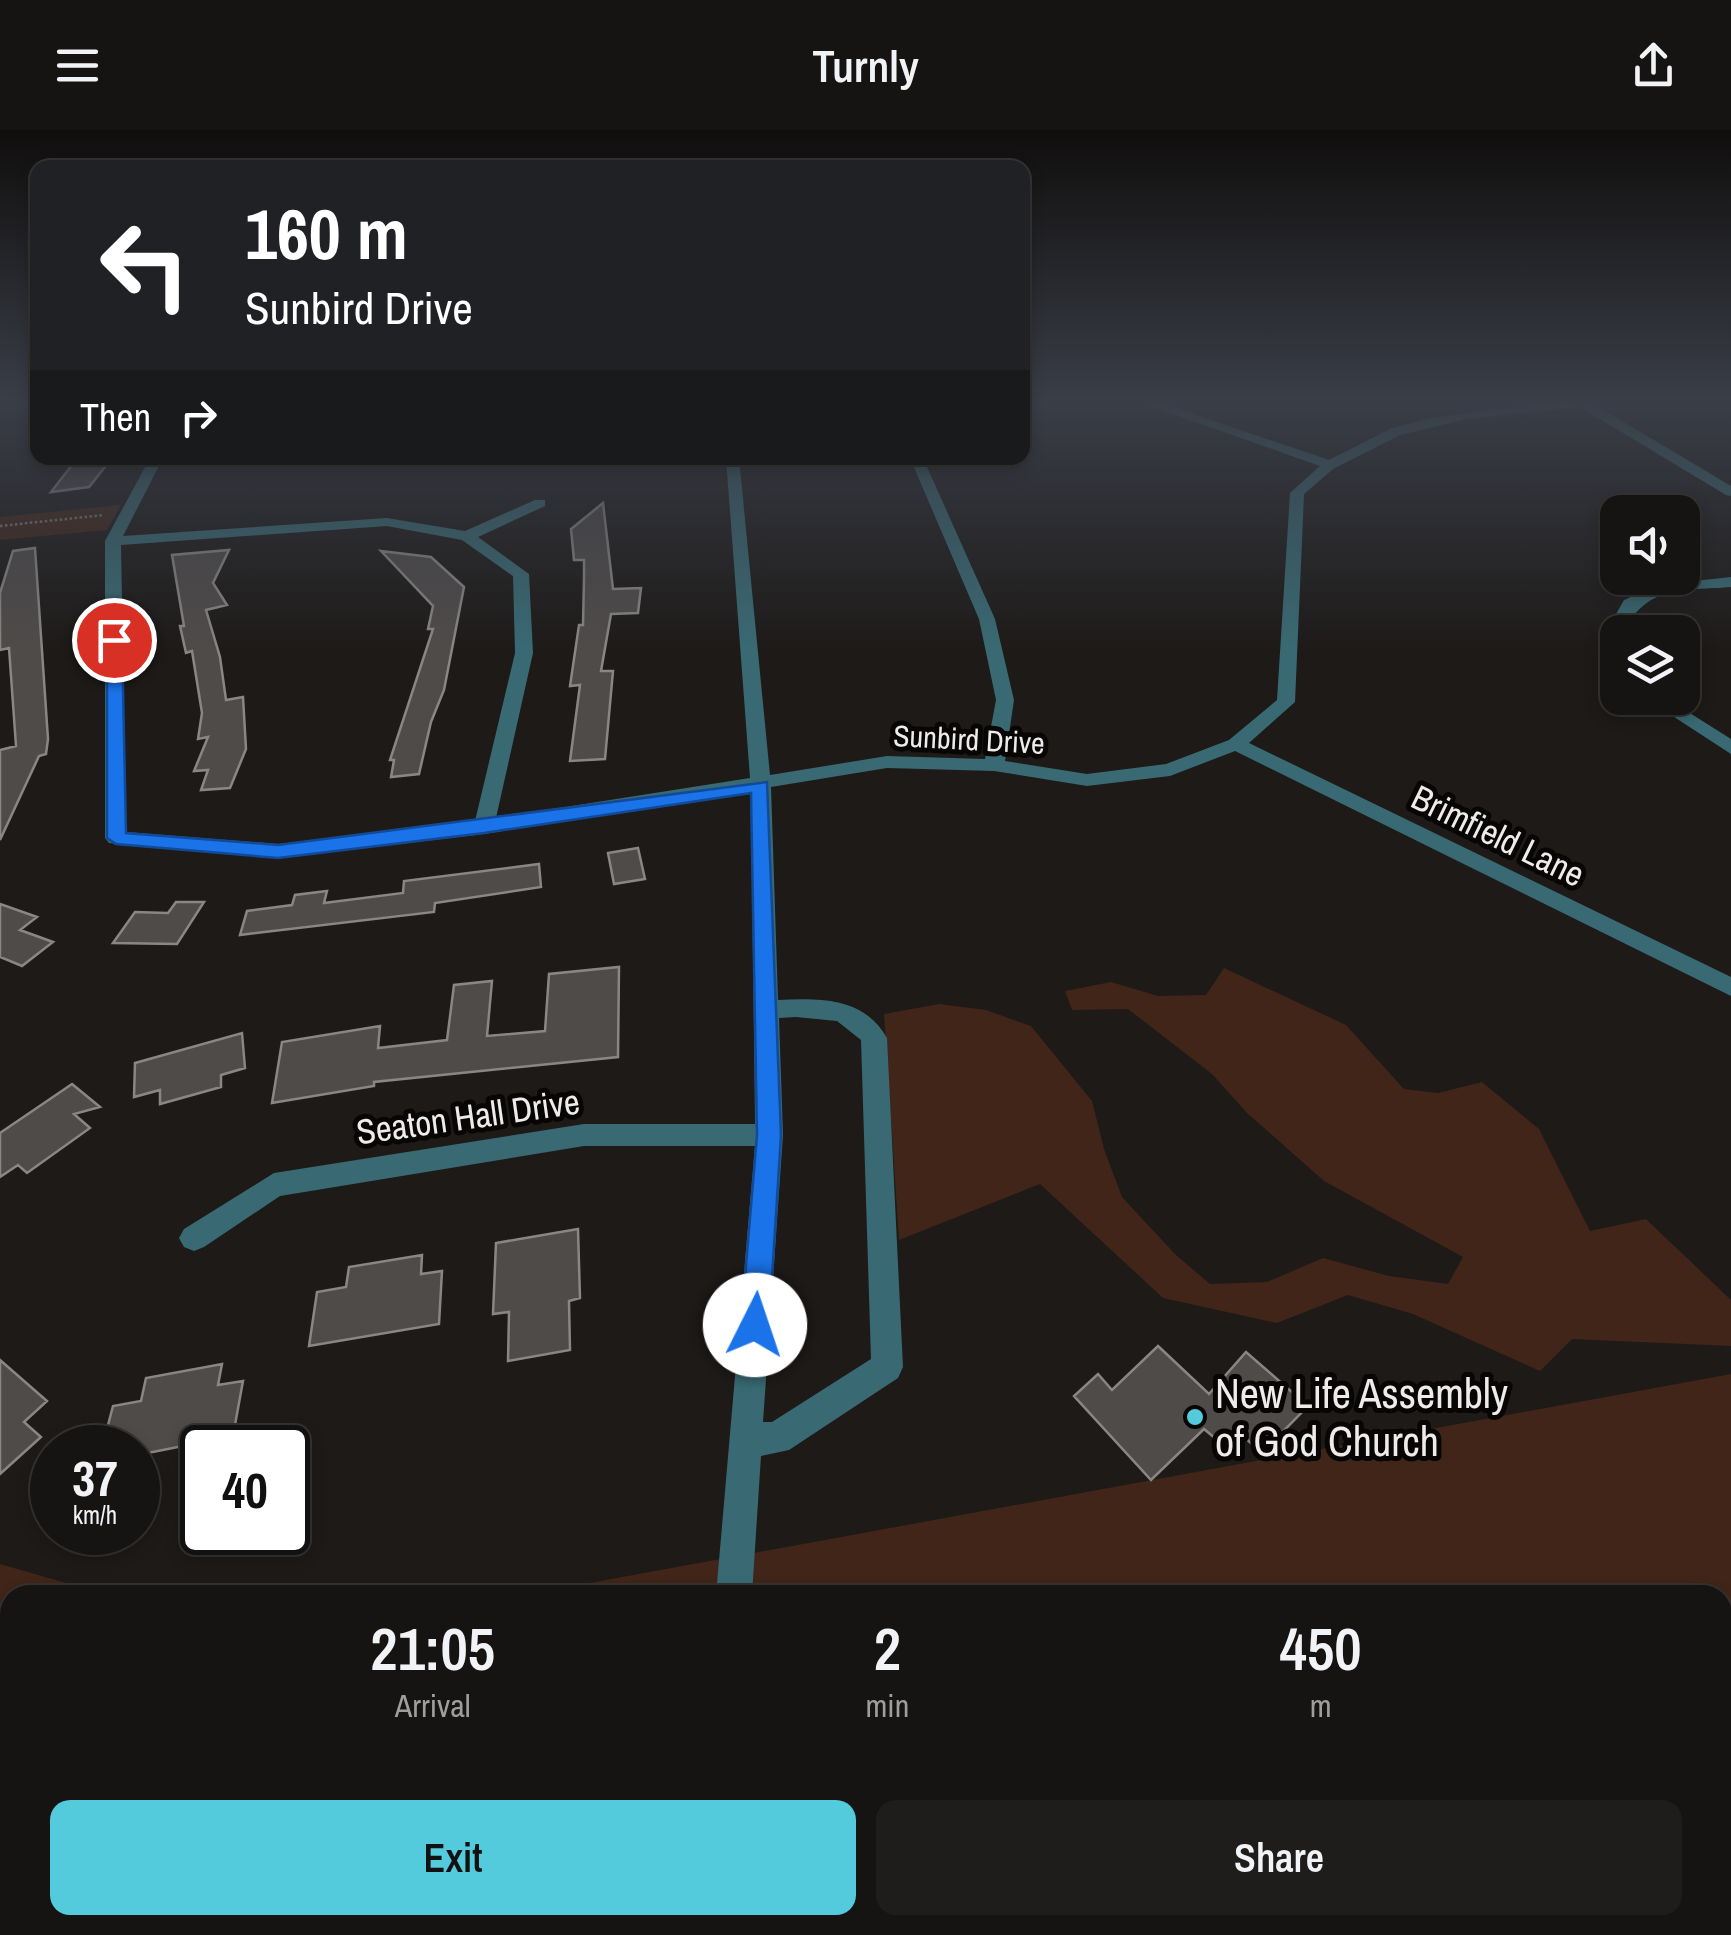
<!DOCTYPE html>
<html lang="en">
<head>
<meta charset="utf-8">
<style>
	:root { --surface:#161412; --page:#1f1d1b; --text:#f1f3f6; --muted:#9e9e9f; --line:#353332; --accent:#54cadd }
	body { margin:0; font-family:"Archivo Narrow",sans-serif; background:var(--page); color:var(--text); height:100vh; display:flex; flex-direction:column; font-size:38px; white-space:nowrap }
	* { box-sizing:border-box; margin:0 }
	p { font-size:32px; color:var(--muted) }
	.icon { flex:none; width:55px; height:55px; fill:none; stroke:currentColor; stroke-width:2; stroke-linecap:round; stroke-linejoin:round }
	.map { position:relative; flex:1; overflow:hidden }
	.side { position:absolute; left:0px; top:1455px; width:1732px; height:350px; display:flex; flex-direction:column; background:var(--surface); border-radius:30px 30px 0 0; box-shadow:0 5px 15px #0003,0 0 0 2px var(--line) }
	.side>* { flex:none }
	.banner { position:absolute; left:30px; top:30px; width:1000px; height:305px; border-radius:20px; box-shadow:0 5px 15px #0003,0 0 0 2px var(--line); background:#202124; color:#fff; overflow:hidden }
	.fabs { position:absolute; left:1600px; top:365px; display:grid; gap:20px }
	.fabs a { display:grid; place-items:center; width:100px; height:100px; border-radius:20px; background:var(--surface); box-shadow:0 5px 15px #0003,0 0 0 2px var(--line); font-size:50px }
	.speed { position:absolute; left:30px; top:1295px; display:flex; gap:20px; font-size:50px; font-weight:700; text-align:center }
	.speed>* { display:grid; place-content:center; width:130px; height:130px; border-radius:50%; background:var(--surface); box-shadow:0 5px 15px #0003,0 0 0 2px var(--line); line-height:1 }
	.speed small { font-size:25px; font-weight:400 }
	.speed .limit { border:5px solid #111; border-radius:15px; background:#fff; color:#111 }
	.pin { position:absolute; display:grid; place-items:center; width:85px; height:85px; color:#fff; margin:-42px; border:5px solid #fff; border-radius:50%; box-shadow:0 2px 10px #0007 }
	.me { position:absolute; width:110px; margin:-55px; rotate:4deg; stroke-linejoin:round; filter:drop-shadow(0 0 8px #0008) }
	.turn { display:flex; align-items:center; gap:35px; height:210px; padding:0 50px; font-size:45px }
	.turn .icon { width:130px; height:130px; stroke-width:2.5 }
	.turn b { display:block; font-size:70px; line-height:85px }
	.then { display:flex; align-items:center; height:95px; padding:0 50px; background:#0003; gap:20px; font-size:38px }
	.eta { display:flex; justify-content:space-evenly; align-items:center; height:170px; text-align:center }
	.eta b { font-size:60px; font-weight:600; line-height:70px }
	.action { display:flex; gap:20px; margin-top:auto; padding:20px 50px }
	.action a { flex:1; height:115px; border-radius:20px; background:var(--accent); color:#111; font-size:40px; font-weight:600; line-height:115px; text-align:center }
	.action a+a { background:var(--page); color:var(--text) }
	header { display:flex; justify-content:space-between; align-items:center; height:130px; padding:0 50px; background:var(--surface); font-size:45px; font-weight:600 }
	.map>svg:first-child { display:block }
	.green { fill:#402518 }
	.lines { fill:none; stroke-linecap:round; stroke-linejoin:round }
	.stream { stroke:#47757b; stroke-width:14 }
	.building { fill:#4f4b49; stroke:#8a8684; stroke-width:2.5 }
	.path-far1 { stroke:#7e7b79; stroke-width:2.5; stroke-dasharray:2.5 2.5; stroke-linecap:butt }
	.path { stroke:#7e7b79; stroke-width:8; stroke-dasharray:8 8; stroke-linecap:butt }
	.minor { fill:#396a73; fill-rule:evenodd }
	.route { fill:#1a73e8; stroke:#114b97; stroke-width:2.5 }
	.poi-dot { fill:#54cadd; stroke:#070605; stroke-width:4 }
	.labels { text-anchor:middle; stroke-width:10; stroke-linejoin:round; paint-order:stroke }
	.far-street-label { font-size:30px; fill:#eeebea; stroke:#070605 }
	.street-label { font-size:35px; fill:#eeebea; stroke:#070605 }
	.near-poi-label { font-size:42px; fill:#eeebea; stroke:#070605; text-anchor:start }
</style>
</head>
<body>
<header><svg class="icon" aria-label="menu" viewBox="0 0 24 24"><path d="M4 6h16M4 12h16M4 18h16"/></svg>Turnly<svg class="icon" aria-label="share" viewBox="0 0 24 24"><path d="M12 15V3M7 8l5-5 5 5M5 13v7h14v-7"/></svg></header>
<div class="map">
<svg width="1731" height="1805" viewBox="0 0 1731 1805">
	<rect width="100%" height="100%" fill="#1d1a18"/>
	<path class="green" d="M121 375 107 400 0 410V387Z
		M1224 838 1346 895 1404 959 1438 963 1482 952 1539 999 1590 1101 1646 1089 1731 1170V1216L1572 1209 1540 1241 1413 1184 1348 1165 1277 1193 1163 1168 1040 1054 899 1110 884 884 939 874 986 880 1031 896 1092 971 1104 1019 1122 1067 1175 1124 1210 1154 1267 1152 1323 1128 1389 1146 1448 1154 1463 1127 1324 1051 1247 983 1212 944 1128 879 1072 880 1065 861 1111 852 1158 866 1206 865Z
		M1731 1244V1805H0V1434L108 1465H10V1795H1722V1465H383L557 1459Z"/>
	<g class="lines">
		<path class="stream" d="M0 1513 10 1514
			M141 1805 142 1795"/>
	</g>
	<path class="building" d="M109 332 89 357 51 362 72 335Z
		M603 373 613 459 641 458 638 483 611 484 601 541H613L605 629 570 631 580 555 570 556 579 495H583L584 448V430H574L571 399Z
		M35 418 48 609 46 624 39 626 0 710V620L16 616 9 518 0 520V463L13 421Z
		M229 420 213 453 227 475 206 480 220 527 226 570 243 567 246 619 230 658 201 660 208 640 194 641 208 607 198 609 202 583 192 521 186 523 180 496H184L172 425Z
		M381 421 431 427 464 457 444 560 431 592 419 644 391 647 394 630H390L433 499H428L433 476Z
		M638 718 645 749 614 754 608 723Z
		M539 734 541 757 435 773 434 782 240 805 247 781 292 775 295 765 327 761 324 773 403 763 404 751Z
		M176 772H204L177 814 113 813 135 782 168 783Z
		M0 774 37 787 20 800 53 812 22 836 0 827Z
		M619 837 618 927 374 952V956L272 973 282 912 380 896 378 918 447 910 454 855 492 851 487 906 545 901 549 844Z
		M242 903 245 938 221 945V957L160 974V960L134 967 135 933Z
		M72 954 100 977 74 984 90 998 27 1043 18 1035 0 1047V1003Z
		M578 1099 580 1168 569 1171 570 1220 508 1231 509 1182 493 1184 496 1113Z
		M422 1125 421 1144 442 1141 439 1194 309 1216 317 1162 346 1157 349 1137Z
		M1158 1216 1209 1264 1246 1222 1308 1276 1262 1323 1234 1298 1222 1314 1204 1299 1151 1350 1074 1266 1098 1244 1112 1260Z
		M0 1230 47 1271 24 1292 41 1307 0 1344Z
		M222 1234 218 1255 243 1251 233 1306 138 1325V1318H102L113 1276 141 1271 146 1248Z"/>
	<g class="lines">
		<path class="path-far1" d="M0 396 104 385"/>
		<path class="path" d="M0 1753 10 1749
			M481 1795 556 1805
			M433 1805 434 1795
			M593 1805 663 1798"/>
		<path class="minor" d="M1130 269H1148L1329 330 1390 299 1430 288 1585 269 1731 356V366L1726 365 1580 277 1467 289 1400 305 1333 339 1304 364 1295 572 1249 613 1731 847V866L1235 621 1170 646 1087 656 994 641 887 638 771 657 778 870C820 868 864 867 887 908L903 1237 898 1248 789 1320 761 1326 752 1465H716L755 1016H584L280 1066 204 1117 194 1121 184 1117 179 1108 184 1099 274 1043 584 994H755L751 660 484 704 279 728 109 713 105 708V411L150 328H163L123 406 387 388 465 401 535 370H545V376L478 407 529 444 533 523 496 688 750 648 726 328H739L770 645 887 626 985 629 996 570 979 489 910 328H923L995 489 1014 570 1005 631 1087 644 1166 634 1229 610 1277 570 1290 363 1320 336ZM387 396 462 410 513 446 515 523 475 691 279 714 126 702 121 415ZM796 887 837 891 861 910 871 1229 772 1292H763L783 1005 779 888Z
			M1731 447V457C1682 461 1649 454 1623 502H1618V526L1612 525 1602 509 1624 470 1657 455Z
			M1645 568H1666L1731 609V624Z
			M677 1795H719L717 1805H675Z"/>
	</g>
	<linearGradient id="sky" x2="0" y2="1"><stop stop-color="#100e0d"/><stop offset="0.52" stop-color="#3a3e48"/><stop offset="1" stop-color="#3a3e48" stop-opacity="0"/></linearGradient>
	<rect width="1731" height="522" fill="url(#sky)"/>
	<path class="route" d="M114 506 122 510 126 703 278 715 767 652 781 1005 769 1195 765 1205 755 1208 745 1205 741 1195 757 1005 751 663 484 703 278 728 116 714 107 708V510Z"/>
	<circle class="poi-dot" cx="1195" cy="1287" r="10"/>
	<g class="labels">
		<g class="far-street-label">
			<text transform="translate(969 610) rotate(3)" y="10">Sunbird Drive</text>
		</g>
		<g class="street-label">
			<text transform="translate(1498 706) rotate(26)" y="12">Brimfield Lane</text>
			<text transform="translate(468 987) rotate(-8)" y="12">Seaton Hall Drive</text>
		</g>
		<g class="near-poi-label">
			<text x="1215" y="1278">New Life Assembly<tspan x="1215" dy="48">of God Church</tspan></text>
		</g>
	</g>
</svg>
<div class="fabs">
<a><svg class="icon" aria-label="sound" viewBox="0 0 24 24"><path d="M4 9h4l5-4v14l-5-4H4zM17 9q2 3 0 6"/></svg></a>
<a><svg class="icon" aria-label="layers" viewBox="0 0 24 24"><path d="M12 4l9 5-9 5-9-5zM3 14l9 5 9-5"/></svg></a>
</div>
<div class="speed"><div>37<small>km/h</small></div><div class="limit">40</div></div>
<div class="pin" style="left:114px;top:510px;background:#d93025"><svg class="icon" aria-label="arrive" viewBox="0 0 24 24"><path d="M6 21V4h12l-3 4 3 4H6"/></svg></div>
<svg class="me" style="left:755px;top:1195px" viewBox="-20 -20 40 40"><circle r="19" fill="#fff"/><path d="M0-13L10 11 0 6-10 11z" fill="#1a73e8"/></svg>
<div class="banner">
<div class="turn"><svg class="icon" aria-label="left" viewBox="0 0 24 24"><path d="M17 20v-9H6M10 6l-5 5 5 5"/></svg><div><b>160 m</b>Sunbird Drive</div></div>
<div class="then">Then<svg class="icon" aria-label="right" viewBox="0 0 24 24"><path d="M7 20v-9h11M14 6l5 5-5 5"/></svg></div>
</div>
<section class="side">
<div class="eta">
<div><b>21:05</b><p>Arrival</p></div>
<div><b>2</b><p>min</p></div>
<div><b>450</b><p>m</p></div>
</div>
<div class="action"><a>Exit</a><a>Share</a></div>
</section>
</div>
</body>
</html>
